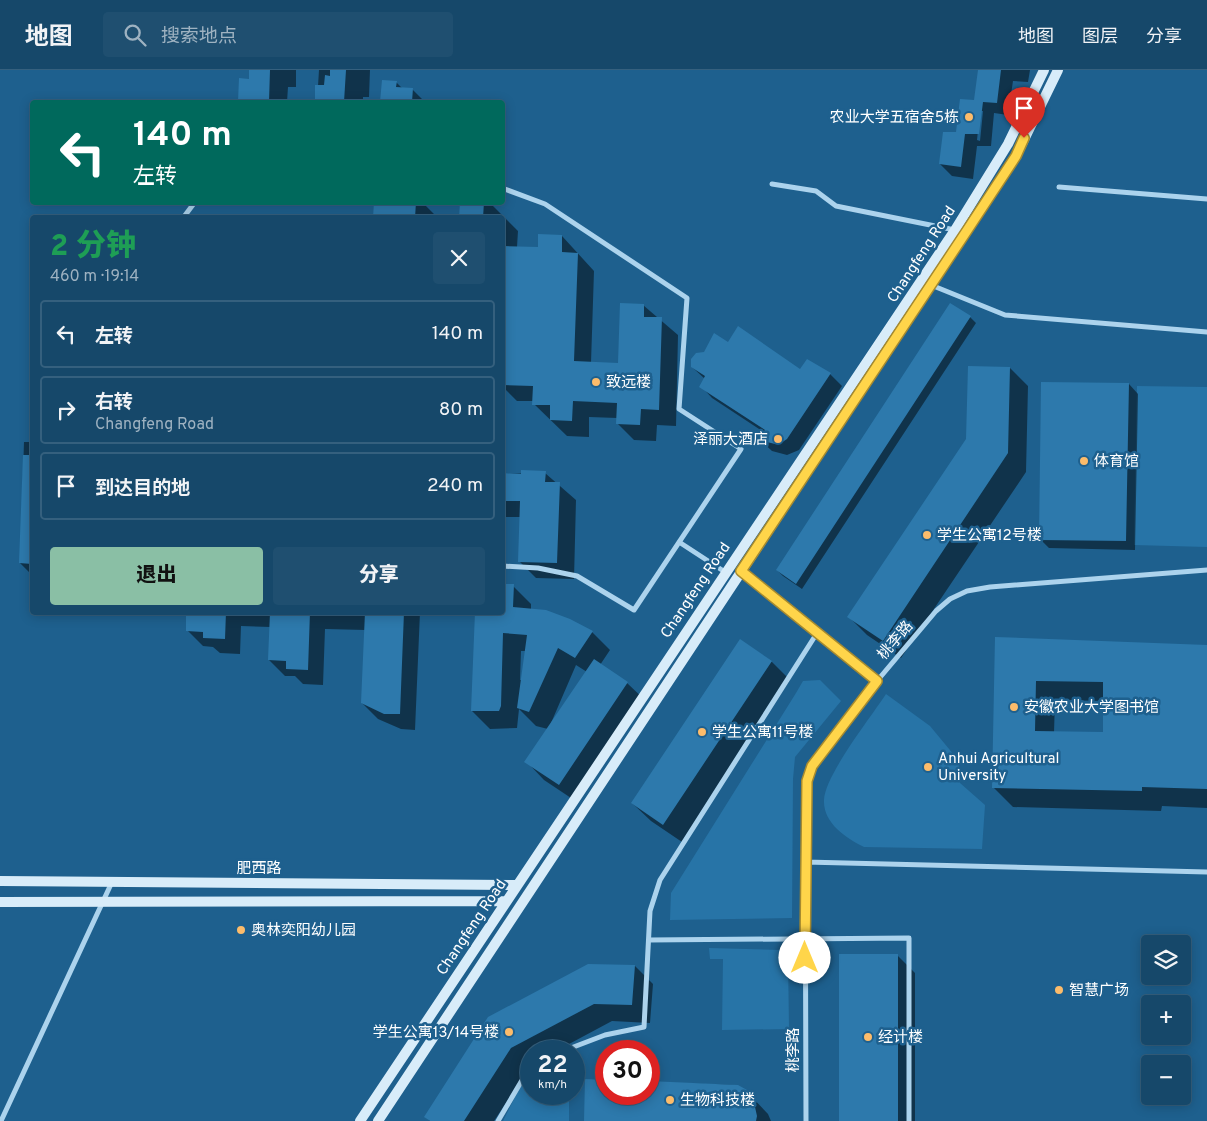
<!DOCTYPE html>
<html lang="zh">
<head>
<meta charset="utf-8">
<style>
	:root { --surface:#16486a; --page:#1f4f70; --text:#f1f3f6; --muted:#9eb2c1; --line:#35607e; --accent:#8abfa5 }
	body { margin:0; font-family:Overpass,"Noto Sans SC",sans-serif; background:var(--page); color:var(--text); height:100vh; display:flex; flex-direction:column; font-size:19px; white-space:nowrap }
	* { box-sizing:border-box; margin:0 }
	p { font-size:16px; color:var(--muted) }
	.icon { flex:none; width:28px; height:28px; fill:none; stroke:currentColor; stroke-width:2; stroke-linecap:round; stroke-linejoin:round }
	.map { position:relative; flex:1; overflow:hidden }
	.side { position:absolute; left:30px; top:145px; width:475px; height:400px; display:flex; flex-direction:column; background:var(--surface); border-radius:5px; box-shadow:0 2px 12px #0003,0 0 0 1px var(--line) }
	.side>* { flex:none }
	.banner { position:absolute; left:30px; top:30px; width:475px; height:105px; border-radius:5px; box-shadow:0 2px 12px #0003,0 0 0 1px var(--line); background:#00695c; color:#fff; overflow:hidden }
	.tools { position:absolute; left:1141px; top:865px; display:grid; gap:10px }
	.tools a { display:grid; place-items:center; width:50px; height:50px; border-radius:5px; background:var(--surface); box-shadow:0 2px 12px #0003,0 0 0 1px var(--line); font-size:25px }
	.speed { position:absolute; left:520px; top:970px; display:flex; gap:10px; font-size:25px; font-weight:700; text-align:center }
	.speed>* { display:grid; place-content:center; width:65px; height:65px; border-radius:50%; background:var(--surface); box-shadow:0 2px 12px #0003,0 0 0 1px var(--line); line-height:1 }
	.speed small { font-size:12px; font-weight:400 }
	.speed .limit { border:8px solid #d22; background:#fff; color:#111 }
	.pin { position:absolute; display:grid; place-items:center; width:42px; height:42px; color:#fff; margin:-51px -21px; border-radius:50% 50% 50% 0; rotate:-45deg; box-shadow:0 0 5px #0007 }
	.pin .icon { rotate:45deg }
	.me { position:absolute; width:55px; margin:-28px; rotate:0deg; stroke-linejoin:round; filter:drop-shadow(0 0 4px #0008) }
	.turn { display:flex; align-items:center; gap:18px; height:105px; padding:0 20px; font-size:22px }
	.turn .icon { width:65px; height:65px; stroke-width:2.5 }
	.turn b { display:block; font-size:35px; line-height:42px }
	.round { display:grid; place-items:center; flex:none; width:52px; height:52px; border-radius:5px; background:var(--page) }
	.headline { display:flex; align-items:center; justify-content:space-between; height:85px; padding:0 20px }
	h1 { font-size:30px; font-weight:800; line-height:38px; color:#1e9e55 }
	.primary-button { display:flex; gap:10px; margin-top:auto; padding:10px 20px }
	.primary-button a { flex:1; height:58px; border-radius:5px; background:var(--accent); color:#111; font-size:20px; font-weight:800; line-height:58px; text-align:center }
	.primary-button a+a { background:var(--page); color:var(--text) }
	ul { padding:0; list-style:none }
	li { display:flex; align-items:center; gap:15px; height:68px; margin:0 10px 8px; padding:0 10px; border:2px solid var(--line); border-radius:5px }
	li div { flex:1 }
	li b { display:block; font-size:19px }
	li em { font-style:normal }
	header { display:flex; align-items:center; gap:30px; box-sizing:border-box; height:70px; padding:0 25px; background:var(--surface); border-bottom:1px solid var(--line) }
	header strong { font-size:24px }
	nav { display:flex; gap:28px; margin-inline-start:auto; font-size:18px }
	.search { width:350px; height:45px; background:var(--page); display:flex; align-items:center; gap:12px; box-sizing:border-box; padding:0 18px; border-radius:5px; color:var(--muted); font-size:19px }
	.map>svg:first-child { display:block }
	.green { fill:#2774a7 }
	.shadow { fill:#0007; fill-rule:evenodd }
	.building { fill:#2d79ac; fill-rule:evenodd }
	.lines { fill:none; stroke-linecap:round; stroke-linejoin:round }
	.street { stroke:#acd3ed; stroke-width:5 }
	.secondary { stroke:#d8ecf9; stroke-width:10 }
	.route-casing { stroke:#a68a30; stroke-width:12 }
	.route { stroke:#ffd54a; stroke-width:9 }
	.poi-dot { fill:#fcbc6b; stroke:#1e608e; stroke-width:2 }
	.labels { text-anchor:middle; stroke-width:5; stroke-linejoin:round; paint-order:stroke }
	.poi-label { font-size:15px; fill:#fff; stroke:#1e608e; text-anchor:start }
	.street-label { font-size:15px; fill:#fff; stroke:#1e608e }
</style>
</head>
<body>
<header>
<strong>地图</strong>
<div class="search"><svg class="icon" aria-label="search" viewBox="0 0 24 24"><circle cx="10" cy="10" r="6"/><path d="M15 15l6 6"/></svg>搜索地点</div>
<nav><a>地图</a><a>图层</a><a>分享</a></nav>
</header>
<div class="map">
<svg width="1207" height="1051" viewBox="0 0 1207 1051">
	<rect width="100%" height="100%" fill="#1e608e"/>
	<path class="green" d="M1137 316 1207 317V477L1134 475Z
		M820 610 841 631 795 687 793 709 792 848 670 850 671 823 796 623 803 611Z
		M886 624 930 656 959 691 960 713 985 735 982 779 864 777C846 768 823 753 824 730 825 705 871 647 886 624Z
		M709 878 781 880 788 887 789 959 722 960 723 889H710Z
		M531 1010V1024H569V1051H503L520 1017Z"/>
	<path class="shadow" d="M250 0H296V17H288L287 32H239L241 10H250Z
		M319 0H370L369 27H363V32H317Z
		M979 0H1030L1028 12 1013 11 1008 45 994 43 991 76H977L973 109 952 106 940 94 976 31ZM980 41H983L980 71 977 70Z
		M383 11 396 12 403 19H412L425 32H382Z
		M375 132H422L434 144V148H375Z
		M461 132H489L518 161 517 177 539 178 562 166 594 201 591 293 619 294 643 235 678 265 676 356 657 355 656 371 634 370 617 353V348L589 347V367L567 366 534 334V331H517L502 316V148H460Z
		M970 247 976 253 802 519 783 506 777 500Z
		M728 274 801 301 807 291 830 304 842 316 799 380 787 385 772 381 760 370 765 363 712 328 701 316 705 309 692 297 705 283Z
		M1010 298 1028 316 1026 402 901 588 867 565 849 547 967 369Z
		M1129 314 1138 324 1135 480 1049 478 1040 469Z
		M24 372H32V505L20 493Z
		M545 403 576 430 574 509 536 508 519 491 521 447H502V404Z
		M513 516 531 534V540L592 562 610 580 600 595 627 613 646 631 577 732 544 710 526 691 548 659 536 656 519 639 517 658 490 659 472 641 502 542ZM521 581H526L522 610H520ZM576 595 587 602 552 653H551Z
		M188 542H420L415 660 401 659 378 649 362 633 365 560 325 559 323 615 303 614 295 606H285L269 590 271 557 241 556 240 584 220 583 213 577 203 576 187 560Z
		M997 569 1207 576V738L1162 736 1161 741 1013 737 993 717ZM1055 630 1104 631V663H1054Z
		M741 571 772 592 790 610 682 772 651 751 632 733Z
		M897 885 915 903V1051H840Z
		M588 896H635L653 914 650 953 612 951 556 981H531V995L494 1051H430L425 1047Z
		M587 1010 606 1011V1024H649V1012L734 1015 750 1025 768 1044 771 1051H586Z"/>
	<path class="building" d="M249 0H270L269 32H238L239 8 249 9Z
		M330 0H346L344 32H315V15H324L325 5 330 6Z
		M978 0H1001L997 33 983 32 979 64H965L961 97 939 94 943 62H956L960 29 974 30Z
		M382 10 397 11 396 17 413 18 412 32H380Z
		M374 132H416L415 148H373Z
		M460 132H484L483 148H459Z
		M538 164 562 165V182L578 183 574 291 618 293 620 233 644 234V247H662L659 340 641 339 640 355 616 354 617 333 573 331 572 351 550 350V335H532L533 316 502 315 503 176 538 177Z
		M950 233 971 246 796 514 776 500Z
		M738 256 800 299 807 289 831 303 787 369 781 373 775 374 759 370 765 360 699 317 705 306 691 297V289L696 283 704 282 714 263 728 272Z
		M968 296 1010 297 1008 383 883 571 847 547 966 369Z
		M1041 312 1129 313 1126 471 1039 470Z
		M23 385H32V494L19 493Z
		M521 400 546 401 545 412H560L557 493 518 492 520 431H502V403L521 404Z
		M502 514H514L513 537 546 540 570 549 593 561 575 588 558 578 529 642 517 638 527 565 503 563 501 636 499 641H471L475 542H502Z
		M186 542H226L225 569 203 568V562L186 561Z
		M270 542H310L308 600 286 599V591L268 590Z
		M365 542H404L400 644H384L361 633Z
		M995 567 1207 575V719L1142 717V721L992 718ZM1036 611 1103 612V662L1035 661Z
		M740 569 772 591 663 755 631 733Z
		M594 589 628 612 559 715 524 692Z
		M839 884H898V1051H839Z
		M588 894 635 895 632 935 594 934 511 978 464 1051H430L424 1047 488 947Z
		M585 1009 606 1010V1024H649V1011L738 1015 747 1020 753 1028 757 1046 756 1051H584Z"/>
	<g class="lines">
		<path class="street" d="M772 114 816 121 836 136 955 160
			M1059 117 1207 129
			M502 118 545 134 687 228 679 339 741 379 634 540 577 506 538 498 502 496
			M183 148 195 132
			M931 215 1005 245 1207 262
			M679 472 725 502
			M741 502 877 611
			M805 792 1207 802
			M649 870 909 868V1051
			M563 981 605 965 644 957 650 841 660 810 817 563
			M1 1051 112 812
			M498 1051 528 1000 531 998
			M806 1051 805 719 808 705 817 689 877 611 936 541 950 529 967 521 990 517 1207 500"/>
		<path class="secondary" d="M0 811 517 815
			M0 832 506 831
			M360 1051 955 160 1008 74 1044 0
			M378 1051 1016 86 1058 0"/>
	</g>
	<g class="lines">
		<g class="route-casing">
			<path id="route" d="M805 888 807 711 812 696 877 611 741 501 968 159 1016 86 1024 68"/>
		</g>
		<use href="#route" class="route"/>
	</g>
	<g class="poi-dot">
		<circle cx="969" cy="47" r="5"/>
		<circle cx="596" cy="312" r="5"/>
		<circle cx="778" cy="369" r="5"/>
		<circle cx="1084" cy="391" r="5"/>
		<circle cx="927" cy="465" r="5"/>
		<circle cx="1014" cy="637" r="5"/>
		<circle cx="702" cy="662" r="5"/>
		<circle cx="928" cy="697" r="5"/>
		<circle cx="241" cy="860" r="5"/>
		<circle cx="1059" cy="920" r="5"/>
		<circle cx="509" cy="962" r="5"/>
		<circle cx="868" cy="967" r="5"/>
		<circle cx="670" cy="1030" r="5"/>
	</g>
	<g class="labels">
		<g class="poi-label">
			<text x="959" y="52" text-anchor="end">农业大学五宿舍5栋</text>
			<text x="606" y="317">致远楼</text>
			<text x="768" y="374" text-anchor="end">泽丽大酒店</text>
			<text x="1094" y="396">体育馆</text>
			<text x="937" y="470">学生公寓12号楼</text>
			<text x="1024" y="642">安徽农业大学图书馆</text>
			<text x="712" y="667">学生公寓11号楼</text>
			<text x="938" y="693">Anhui Agricultural<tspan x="938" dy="17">University</tspan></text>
			<text x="251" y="865">奥林奕阳幼儿园</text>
			<text x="1069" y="925">智慧广场</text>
			<text x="499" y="967" text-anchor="end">学生公寓13/14号楼</text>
			<text x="878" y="972">经计楼</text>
			<text x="680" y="1035">生物科技楼</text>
		</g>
		<g class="street-label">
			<text transform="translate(921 184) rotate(-57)" y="5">Changfeng Road</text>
			<text transform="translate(695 520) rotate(-56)" y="5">Changfeng Road</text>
			<text transform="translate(895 570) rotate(-50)" y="5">桃李路</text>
			<text x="259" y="803">肥西路</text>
			<text transform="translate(471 857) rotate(-56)" y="5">Changfeng Road</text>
			<text transform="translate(793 980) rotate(-90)" y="5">桃李路</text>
		</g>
	</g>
</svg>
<div class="tools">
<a><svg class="icon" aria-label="layers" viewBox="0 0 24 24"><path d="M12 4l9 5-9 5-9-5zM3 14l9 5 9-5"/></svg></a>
<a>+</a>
<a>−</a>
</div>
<div class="speed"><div>22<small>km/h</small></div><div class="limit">30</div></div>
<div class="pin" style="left:1024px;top:68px;background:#d93025"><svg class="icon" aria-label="arrive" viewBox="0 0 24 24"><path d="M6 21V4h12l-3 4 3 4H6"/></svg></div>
<svg class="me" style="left:805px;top:888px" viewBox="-20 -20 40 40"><circle r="19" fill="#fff"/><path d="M0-13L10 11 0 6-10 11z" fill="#ffd54a"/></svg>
<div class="banner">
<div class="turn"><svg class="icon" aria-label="left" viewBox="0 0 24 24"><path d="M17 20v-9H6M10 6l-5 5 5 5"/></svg><div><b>140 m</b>左转</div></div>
</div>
<section class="side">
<div class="headline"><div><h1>2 分钟</h1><p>460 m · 19:14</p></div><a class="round"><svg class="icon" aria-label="close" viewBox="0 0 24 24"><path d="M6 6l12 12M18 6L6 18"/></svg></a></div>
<ul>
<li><svg class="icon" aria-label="left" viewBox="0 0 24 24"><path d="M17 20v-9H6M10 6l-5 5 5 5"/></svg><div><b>左转</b></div><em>140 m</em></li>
<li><svg class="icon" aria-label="right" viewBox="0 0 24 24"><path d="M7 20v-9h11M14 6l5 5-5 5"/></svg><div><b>右转</b><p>Changfeng Road</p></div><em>80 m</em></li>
<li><svg class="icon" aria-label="arrive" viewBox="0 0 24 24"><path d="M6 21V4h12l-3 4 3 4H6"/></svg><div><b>到达目的地</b></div><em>240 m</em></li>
</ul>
<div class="primary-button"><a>退出</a><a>分享</a></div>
</section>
</div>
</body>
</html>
